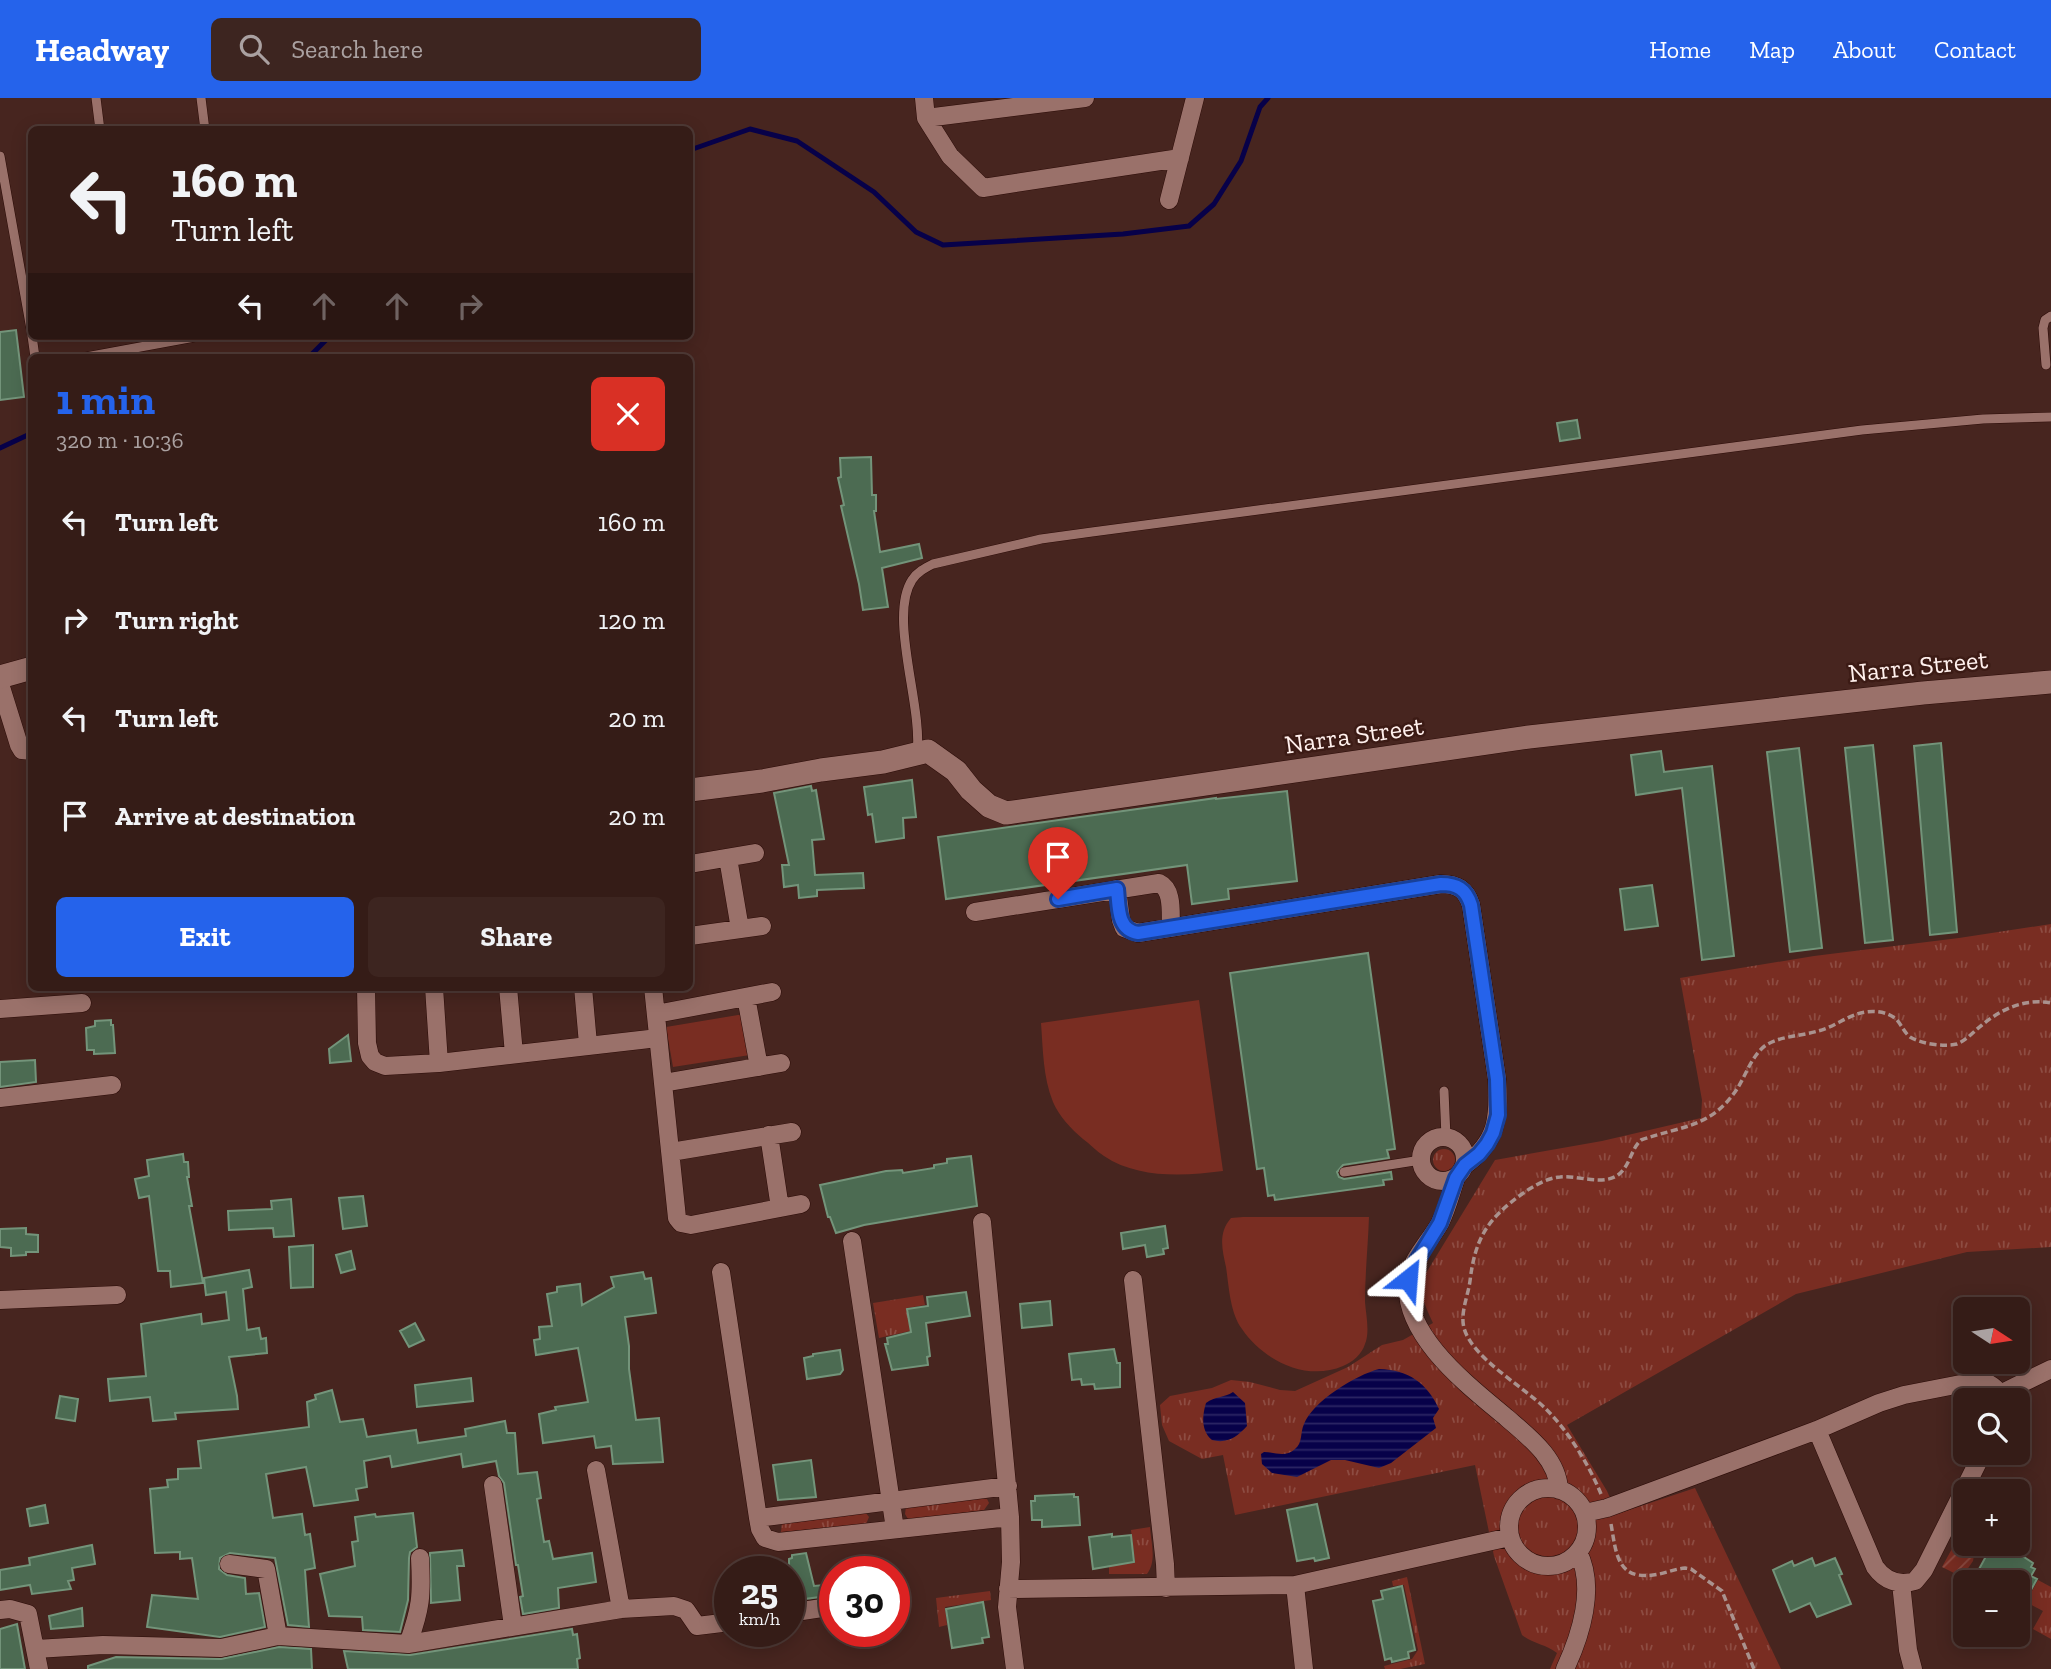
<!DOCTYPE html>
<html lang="en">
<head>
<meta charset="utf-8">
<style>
	:root { --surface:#351c17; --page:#3d2520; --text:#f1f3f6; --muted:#aaa1a1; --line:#4f3a36; --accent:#2563eb }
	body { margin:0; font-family:"Zilla Slab",serif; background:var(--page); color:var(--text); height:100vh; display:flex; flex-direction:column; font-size:26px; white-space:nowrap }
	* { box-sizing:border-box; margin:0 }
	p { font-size:23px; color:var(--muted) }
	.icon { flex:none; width:38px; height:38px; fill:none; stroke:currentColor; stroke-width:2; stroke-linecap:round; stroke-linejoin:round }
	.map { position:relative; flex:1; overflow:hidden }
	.details { position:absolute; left:28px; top:256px; width:665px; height:637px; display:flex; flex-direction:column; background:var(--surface); border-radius:10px; box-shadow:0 4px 18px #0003,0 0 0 2px var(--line) }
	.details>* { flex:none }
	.top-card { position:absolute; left:28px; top:28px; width:665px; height:214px; border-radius:10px; box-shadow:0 4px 18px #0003,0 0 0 2px var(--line); background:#351c17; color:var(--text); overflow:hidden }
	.needle { width:46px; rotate:102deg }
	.buttons { position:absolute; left:1953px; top:1199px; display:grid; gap:14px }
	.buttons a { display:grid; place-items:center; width:77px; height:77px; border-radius:10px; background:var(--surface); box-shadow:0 4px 18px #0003,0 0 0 2px var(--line); font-size:35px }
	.speed { position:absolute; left:714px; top:1458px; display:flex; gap:14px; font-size:35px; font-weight:700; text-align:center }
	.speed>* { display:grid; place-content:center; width:91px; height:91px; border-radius:50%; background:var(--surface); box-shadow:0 4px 18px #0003,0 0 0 2px var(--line); line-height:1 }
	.speed small { font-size:18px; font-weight:400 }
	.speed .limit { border:10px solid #d22; background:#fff; color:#111 }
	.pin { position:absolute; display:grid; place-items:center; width:60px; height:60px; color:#fff; margin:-72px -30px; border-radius:50% 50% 50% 0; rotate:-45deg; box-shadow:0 0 7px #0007 }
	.pin .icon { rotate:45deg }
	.me { position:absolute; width:77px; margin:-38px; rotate:28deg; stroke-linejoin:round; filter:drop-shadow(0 0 5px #0008) }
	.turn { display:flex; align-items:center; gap:24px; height:147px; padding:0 28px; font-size:32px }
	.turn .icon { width:91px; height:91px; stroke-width:2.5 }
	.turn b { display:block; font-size:49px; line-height:60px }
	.lanes { display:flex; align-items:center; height:66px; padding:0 28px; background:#0003; justify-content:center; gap:35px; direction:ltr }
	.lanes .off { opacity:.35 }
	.round { display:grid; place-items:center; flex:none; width:74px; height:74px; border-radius:10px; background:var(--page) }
	.head { display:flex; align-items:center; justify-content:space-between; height:119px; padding:0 28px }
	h1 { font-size:42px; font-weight:700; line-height:52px; color:var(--accent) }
	.primary-button { display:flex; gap:14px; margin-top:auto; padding:14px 28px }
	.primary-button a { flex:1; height:80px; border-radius:10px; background:var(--accent); color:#fff; font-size:28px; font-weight:700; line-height:80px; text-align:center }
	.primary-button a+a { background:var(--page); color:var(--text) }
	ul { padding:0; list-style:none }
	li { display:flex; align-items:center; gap:21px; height:98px; padding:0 28px }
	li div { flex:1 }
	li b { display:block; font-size:26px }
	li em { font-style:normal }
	header { display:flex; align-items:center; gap:42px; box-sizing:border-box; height:98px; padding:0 35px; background:var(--accent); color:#fff }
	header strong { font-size:33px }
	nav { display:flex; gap:38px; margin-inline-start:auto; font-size:24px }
	.search { width:490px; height:63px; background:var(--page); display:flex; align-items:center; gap:18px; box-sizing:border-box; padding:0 24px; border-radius:10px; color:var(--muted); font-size:26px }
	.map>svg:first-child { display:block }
	.grass { fill:url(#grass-tufts) }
	.garden { fill:url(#garden-furrows) }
	.pitch { fill:#792d22 }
	.water { fill:url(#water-rules) }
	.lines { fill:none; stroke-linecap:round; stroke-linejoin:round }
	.stream { stroke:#070149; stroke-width:5 }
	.building { fill:#4c6b52; stroke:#73947a; stroke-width:2 }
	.service-casing { stroke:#2c0c08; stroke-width:10 }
	.minor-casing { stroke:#2c0c08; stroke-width:19 }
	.tertiary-casing { stroke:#2c0c08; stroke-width:24 }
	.path { stroke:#aa928e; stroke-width:3.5; stroke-dasharray:7 3.5; stroke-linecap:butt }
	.service { stroke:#9a716a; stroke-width:9 }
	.minor { stroke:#9a716a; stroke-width:18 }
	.tertiary { stroke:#9a716a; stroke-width:23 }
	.route-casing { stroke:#184099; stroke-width:18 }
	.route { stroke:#2563eb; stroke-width:12 }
	.labels { text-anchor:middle; stroke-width:5; stroke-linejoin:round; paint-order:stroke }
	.street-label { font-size:26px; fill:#fff0ed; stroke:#3c1b15 }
</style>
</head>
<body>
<header>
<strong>Headway</strong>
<div class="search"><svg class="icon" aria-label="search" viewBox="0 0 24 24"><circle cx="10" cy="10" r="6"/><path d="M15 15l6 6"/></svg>Search here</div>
<nav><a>Home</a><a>Map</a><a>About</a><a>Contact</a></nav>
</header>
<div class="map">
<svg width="2051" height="1571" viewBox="0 0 2051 1571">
	<defs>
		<pattern id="grass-tufts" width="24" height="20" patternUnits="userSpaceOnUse" patternTransform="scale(1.75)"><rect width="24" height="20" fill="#792d22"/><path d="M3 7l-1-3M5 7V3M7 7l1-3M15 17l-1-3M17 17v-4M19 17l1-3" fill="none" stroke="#8d4c42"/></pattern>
		<pattern id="garden-furrows" width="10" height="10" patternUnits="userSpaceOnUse" patternTransform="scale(1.75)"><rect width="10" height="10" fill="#792d22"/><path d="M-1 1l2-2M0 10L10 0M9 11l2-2" fill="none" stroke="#8d4c42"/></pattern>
		<pattern id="water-rules" width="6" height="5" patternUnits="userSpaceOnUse" patternTransform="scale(1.75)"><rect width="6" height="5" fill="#070149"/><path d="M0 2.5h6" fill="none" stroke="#2c2664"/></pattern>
	</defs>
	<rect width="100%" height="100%" fill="#47251f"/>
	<path class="grass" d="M2051 826V1149L1967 1154 1796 1196 1567 1327 1607 1393 1617 1416 1695 1390 1781 1571H1550L1557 1555C1546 1546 1533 1546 1522 1537L1494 1458 1475 1367 1235 1417 1223 1357 1202 1361 1169 1343 1162 1327 1160 1307 1170 1298 1212 1290 1231 1282 1250 1284 1280 1292 1295 1293 1348 1269 1382 1247 1403 1242 1433 1225C1426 1209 1419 1198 1423 1180L1495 1062 1602 1043 1701 1020 1702 1002 1680 880 1814 858 1959 840Z
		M1433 1062a11 11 0 1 1 22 0a11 11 0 1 1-22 0Z
		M923 1197 925 1207 907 1210 910 1233 879 1240 873 1205Z
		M982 1400 987 1401 989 1405 984 1412 912 1421H908L905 1416 906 1409Z
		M865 1414 869 1419 866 1426 781 1434 782 1425Z
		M1150 1429C1151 1445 1157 1463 1147 1476H1109V1468L1135 1465 1131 1432Z
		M1407 1479 1425 1566 1400 1571H1385L1384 1568 1412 1561 1418 1552 1404 1487 1393 1488 1392 1483Z
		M2038 1482 2051 1489V1541L2033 1531 2043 1513 2026 1504Z
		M990 1493 991 1502 945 1509 947 1527 939 1529 936 1500Z"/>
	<path class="garden" d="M1954 1447 1974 1457 1973 1463 1962 1479 1942 1469Z"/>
	<path class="pitch" d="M1199 902 1223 1073C1185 1078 1138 1081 1104 1058 1096 1053 1090 1046 1083 1041 1071 1031 1059 1018 1053 1004 1043 979 1043 952 1041 925Z
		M744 916 750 957 673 969 666 929Z
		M1369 1119C1368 1147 1365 1176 1365 1204 1366 1217 1370 1234 1365 1246 1362 1256 1353 1264 1343 1268 1306 1284 1263 1262 1242 1231 1230 1215 1229 1189 1226 1169 1222 1151 1218 1135 1231 1120L1243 1119Z"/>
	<path class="water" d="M1379 1271C1409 1272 1427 1285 1439 1311L1433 1320 1436 1330 1391 1365 1379 1370 1345 1362H1331L1297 1379 1272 1375 1262 1366 1261 1356 1264 1354C1275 1354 1285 1360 1295 1351 1303 1345 1300 1334 1304 1326 1313 1303 1356 1277 1379 1271Z
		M1233 1294 1245 1305 1247 1328C1237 1339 1227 1346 1212 1342 1201 1333 1202 1318 1206 1305 1215 1298 1224 1300 1233 1294Z"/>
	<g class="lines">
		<path class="stream" d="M690 52 750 31 797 43 874 94 916 134 943 147 1123 136 1189 128 1214 106 1241 63 1260 9 1268 0
			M309 259 330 238
			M0 350 32 335"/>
	</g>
	<path class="building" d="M16 232 24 299 0 302V234Z
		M1577 322 1580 340 1560 343 1557 325Z
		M871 359 872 397H876V413H874L880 454 919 446 922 460 882 470 888 509 863 512 859 486 841 408 844 407 838 380 841 379 840 360Z
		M1941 645 1957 834 1930 837 1914 648Z
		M1873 647 1893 842 1865 845 1845 650Z
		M1799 650 1822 850 1790 854 1767 654Z
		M1661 653 1664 674 1712 668 1734 858 1702 862 1682 690 1636 697 1631 657Z
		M912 682 916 719 903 720 904 740 876 744 872 716 868 717 864 689Z
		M811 688 812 693 816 692 824 741 812 742 815 777 863 775 864 790 817 792V798L799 800 798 787 784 789 782 767H789L774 695Z
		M1287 693 1297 783 1228 791 1229 801 1192 806 1187 767 946 801 938 739 1216 700V701Z
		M1652 787 1658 828 1625 832 1620 791Z
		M1368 855 1395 1051 1387 1052 1389 1060 1343 1067 1337 1074 1339 1079 1344 1081 1391 1074 1392 1081 1383 1082 1384 1087 1275 1102 1274 1097 1268 1098 1264 1070 1257 1071 1230 875Z
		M111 922V927H113L115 955 94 956V952H87L86 930 95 928V923Z
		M348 937 351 963 330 965 329 951Z
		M35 962 36 984 0 989V964Z
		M183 1056 184 1064H188L189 1079H187L192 1108H189L203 1185 171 1189 170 1173H158L149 1098 139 1100 135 1081 149 1078 147 1062Z
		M971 1058 977 1108 864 1127 836 1135 830 1119H828L820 1087 886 1073 902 1072 903 1075 934 1070V1067L947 1065V1061Z
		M363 1098 367 1128 343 1131 339 1100Z
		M291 1101 294 1138 274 1139 273 1130 229 1132 228 1113 272 1111 271 1103Z
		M1165 1128 1168 1150 1163 1151 1164 1156 1147 1159 1145 1147 1123 1151 1121 1135Z
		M26 1130V1136L38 1137V1154H26V1157L11 1158V1150L0 1149V1131Z
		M313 1147V1189L291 1190 289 1149Z
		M351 1153 355 1171 341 1175 336 1157Z
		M249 1172 252 1189 243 1191 247 1232 259 1230 261 1241 266 1240 267 1255 229 1259 237 1298 238 1311 175 1315 176 1321 153 1323 150 1299 110 1303 108 1281 146 1278 141 1226 201 1216 202 1226 229 1222 226 1194 206 1197 204 1180Z
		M643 1174 645 1181 651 1180 656 1215 625 1219 629 1248V1271L636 1322 659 1320 663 1364 613 1366 611 1348 596 1350 594 1338 543 1345 539 1316 556 1312 555 1309 588 1304 578 1250 536 1257 534 1242 540 1241 539 1229 552 1228 547 1196 557 1194V1189L580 1186 582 1207 614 1189 611 1179Z
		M966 1194 970 1218 926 1225 930 1258 927 1259 928 1267 892 1272 885 1246H888L887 1240 911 1234 907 1211 928 1208 927 1199Z
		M1050 1203 1052 1227 1022 1230 1020 1206Z
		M415 1225 424 1242 409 1249 400 1233Z
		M1114 1251 1117 1265H1120V1289L1095 1291 1094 1286 1082 1287 1081 1281 1072 1282 1069 1256Z
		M840 1252 843 1272 840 1276 807 1281 804 1260 813 1258V1256Z
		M471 1280 473 1303 417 1309 415 1287Z
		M332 1292 340 1324 363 1321 367 1339 416 1332 418 1345 466 1338 465 1331 505 1323 507 1335H515L518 1376 537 1374 541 1400 537 1401 544 1444 549 1443 553 1461 592 1455 596 1484 558 1490 559 1510 523 1516 520 1499 523 1498 518 1467H516L504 1385 499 1378 496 1363 463 1369 461 1356 392 1369 390 1358 364 1363 367 1389 356 1391 358 1402 314 1408 306 1369 266 1376 273 1420 302 1416 305 1437 310 1436 315 1470 305 1472 309 1529 288 1527 275 1460 230 1455 220 1460 219 1471 227 1477 245 1480 246 1496 259 1495 265 1529 220 1539 147 1529 152 1497 198 1501 192 1460 180 1461V1454L155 1455 150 1391 168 1389 167 1382 178 1381V1371L201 1370 198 1343 309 1329 307 1304 316 1301 315 1297Z
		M60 1298 78 1301 75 1323 56 1320Z
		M811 1362 816 1399 778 1402 773 1367Z
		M1074 1396V1399H1078L1080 1427 1042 1429V1422H1032L1031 1403H1035V1398Z
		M1317 1406 1329 1460 1315 1463 1314 1460 1297 1463 1287 1412Z
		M45 1407 48 1425 30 1428 27 1411Z
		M413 1415 417 1449 410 1454 409 1460 408 1502 400 1534 363 1532 362 1519 329 1518 320 1476 355 1468 352 1444 358 1443 355 1419 375 1416 376 1419Z
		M1112 1436V1439L1131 1437 1134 1464 1093 1471 1089 1439Z
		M92 1447 95 1466 72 1470 74 1482 68 1483 71 1491 32 1496 30 1487 0 1492V1472L30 1467 29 1460Z
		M1991 1449 2006 1457 2010 1450 2033 1465 2031 1469 2035 1471 2031 1478 2037 1481 2018 1516V1484H1972Z
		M462 1452 464 1468H457L460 1502 431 1505 430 1455Z
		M806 1455 814 1488 835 1486V1497L789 1503V1461L792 1460V1457Z
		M1812 1460 1815 1468 1835 1460 1842 1476 1839 1477 1851 1506 1817 1519 1810 1505 1790 1514 1773 1472 1792 1463 1794 1468Z
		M1402 1488 1415 1552 1408 1554 1409 1560 1392 1564 1391 1560 1385 1562 1373 1503 1383 1501 1381 1493Z
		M983 1504 989 1539 982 1540 983 1545 952 1550 946 1511Z
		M82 1510 83 1528 51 1531 49 1518Z
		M17 1526 25 1571H0V1531Z
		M572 1531 573 1537 577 1536 580 1560 577 1561 578 1571H348L344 1553 410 1557Z
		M279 1549 311 1551 312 1571H88V1568L116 1559 221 1561Z"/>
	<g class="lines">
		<g class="service-casing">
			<path id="service" d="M96 0 100 32
				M201 0 205 32
				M0 58 32 237
				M32 238 35 259
				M86 259 200 238
				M2046 267 2043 230 2045 222 2051 218
				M917 655C923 608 888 519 912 482 917 474 925 470 933 466L1041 441 1092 434 1862 332 1983 321 2051 319
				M1444 993 1446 1039
				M1344 1074 1421 1062"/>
		</g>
		<g class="minor-casing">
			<path id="minor" d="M924 0 926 20 950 58 983 90 1180 60
				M926 20 1085 0
				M1169 102 1195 0
				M0 586 19 647 22 652 32 653
				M728 760 740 831
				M690 766 755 755
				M1117 791 1121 822 1124 830 1138 835 1441 786C1457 786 1466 791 1471 807L1497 981C1499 1019 1498 1043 1465 1067
				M975 814 1159 785C1174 792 1170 816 1171 830
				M690 838 762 828
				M366 889 367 945 370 958 375 964 385 968 439 965 658 940
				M434 889 439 965
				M508 889 514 956
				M583 889 588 946
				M653 889 677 1120 681 1125 691 1127 801 1106
				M746 899 759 969
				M0 911 82 905
				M656 916 772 894
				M663 985 781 965
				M0 1000 112 987
				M769 1037 780 1110
				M1421 1061a22 22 0 1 1 44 0a22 22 0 1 1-44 0Z
				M671 1054 792 1034
				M1456 1080C1451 1095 1447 1111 1440 1125 1430 1143 1411 1162 1408 1181 1401 1237 1469 1288 1507 1320 1529 1339 1558 1361 1559 1392
				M982 1124 1010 1419 1011 1464 1007 1509 1015 1571
				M852 1143 895 1431
				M721 1174 758 1420 760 1431 765 1440 778 1444 1010 1419
				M1133 1182 1165 1466 1166 1490
				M0 1202 117 1197
				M2000 1296 2051 1271
				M1817 1332 1875 1469C1885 1483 1899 1488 1915 1483L1924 1472 1983 1354
				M596 1372 621 1511
				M493 1387 513 1528
				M1509 1429a39 39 0 1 1 78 0a39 39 0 1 1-78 0Z
				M1585 1415 1607 1410 1817 1332 1879 1305 1904 1297 1976 1283C1990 1284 1997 1289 2003 1302
				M758 1420 1008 1388
				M229 1466 266 1471 278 1538
				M1901 1485 1908 1552 1913 1571
				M1295 1487 1510 1439
				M1008 1491 1295 1487 1304 1571
				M0 1512 10 1511 28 1516 39 1571
				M789 1515 835 1508
				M408 1546C421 1510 422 1498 420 1460
				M36 1551 103 1547 221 1550 278 1538 408 1546 621 1511 674 1508 686 1512 697 1528 730 1524
				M1565 1571C1581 1537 1596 1489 1578 1454"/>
		</g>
		<g class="tertiary-casing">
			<path id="tertiary" d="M0 579 32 570
				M690 692 762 683 821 672 883 664 928 653 956 673 971 692 989 708 1006 715 1529 639 1923 595 2051 584"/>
		</g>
		<path class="path" d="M1601 1396C1589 1367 1569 1334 1546 1311 1524 1289 1472 1260 1464 1230 1460 1215 1468 1198 1470 1183 1475 1141 1487 1121 1522 1096 1533 1088 1547 1080 1560 1079 1578 1077 1602 1088 1618 1077 1630 1068 1631 1051 1641 1042 1681 1028 1711 1030 1737 991 1746 977 1752 957 1766 947 1781 938 1801 938 1818 933 1831 930 1843 921 1857 916 1869 912 1887 912 1897 922 1902 928 1904 934 1910 939 1921 946 1945 949 1957 946 1967 942 1974 933 1982 927 2001 911 2026 900 2051 905
			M1611 1426C1616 1453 1616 1482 1653 1477 1664 1476 1674 1471 1685 1470L1691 1471 1722 1493 1754 1571"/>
		<use href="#service" class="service"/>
		<use href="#minor" class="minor"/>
		<use href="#tertiary" class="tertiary"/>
	</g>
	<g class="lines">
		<g class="route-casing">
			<path id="route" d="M1058 801 1117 791C1119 809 1117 832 1138 835L1441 786C1457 786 1466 791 1471 807L1497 981 1498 1017 1493 1035 1487 1046 1479 1056 1465 1067 1456 1080 1440 1125 1411 1172 1408 1181"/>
		</g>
		<use href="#route" class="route"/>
	</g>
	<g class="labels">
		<g class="street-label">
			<text transform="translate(1918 568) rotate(-6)" y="9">Narra Street</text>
			<text transform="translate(1354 637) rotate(-8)" y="9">Narra Street</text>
		</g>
	</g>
</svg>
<div class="buttons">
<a><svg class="needle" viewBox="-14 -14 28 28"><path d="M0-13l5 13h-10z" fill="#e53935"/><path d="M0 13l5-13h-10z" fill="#aaa1a1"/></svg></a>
<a><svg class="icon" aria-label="search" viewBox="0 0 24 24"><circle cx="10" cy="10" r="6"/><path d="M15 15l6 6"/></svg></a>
<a>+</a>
<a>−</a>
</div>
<div class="speed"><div>25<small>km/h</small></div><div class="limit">30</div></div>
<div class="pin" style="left:1058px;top:801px;background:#d93025"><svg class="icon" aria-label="arrive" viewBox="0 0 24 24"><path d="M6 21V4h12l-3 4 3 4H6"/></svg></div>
<svg class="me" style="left:1408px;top:1181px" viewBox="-20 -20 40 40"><path d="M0-17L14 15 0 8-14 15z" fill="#2563eb" stroke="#fff" stroke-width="4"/></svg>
<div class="top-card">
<div class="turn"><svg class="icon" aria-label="left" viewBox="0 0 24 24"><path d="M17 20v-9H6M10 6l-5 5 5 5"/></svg><div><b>160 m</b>Turn left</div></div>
<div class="lanes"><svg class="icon" aria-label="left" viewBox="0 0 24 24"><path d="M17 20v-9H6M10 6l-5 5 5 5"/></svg><svg class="icon off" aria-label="ahead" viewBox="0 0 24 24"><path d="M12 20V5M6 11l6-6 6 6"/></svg><svg class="icon off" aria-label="ahead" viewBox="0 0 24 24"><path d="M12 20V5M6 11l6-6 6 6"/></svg><svg class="icon off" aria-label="right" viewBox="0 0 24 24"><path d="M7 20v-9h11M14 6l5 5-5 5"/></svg></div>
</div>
<section class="details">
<div class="head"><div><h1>1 min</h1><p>320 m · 10:36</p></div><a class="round" style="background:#d93025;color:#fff"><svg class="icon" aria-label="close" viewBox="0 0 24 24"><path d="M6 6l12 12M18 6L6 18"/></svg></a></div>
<ul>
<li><svg class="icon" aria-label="left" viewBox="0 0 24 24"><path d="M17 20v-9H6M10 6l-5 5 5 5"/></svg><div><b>Turn left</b></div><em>160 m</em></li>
<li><svg class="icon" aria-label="right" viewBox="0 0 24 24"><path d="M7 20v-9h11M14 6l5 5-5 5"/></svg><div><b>Turn right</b></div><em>120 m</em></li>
<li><svg class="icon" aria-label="left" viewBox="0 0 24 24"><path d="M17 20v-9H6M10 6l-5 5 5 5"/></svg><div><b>Turn left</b></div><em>20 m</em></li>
<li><svg class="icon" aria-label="arrive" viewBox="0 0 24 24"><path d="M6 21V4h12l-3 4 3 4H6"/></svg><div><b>Arrive at destination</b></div><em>20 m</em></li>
</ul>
<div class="primary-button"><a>Exit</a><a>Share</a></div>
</section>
</div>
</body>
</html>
